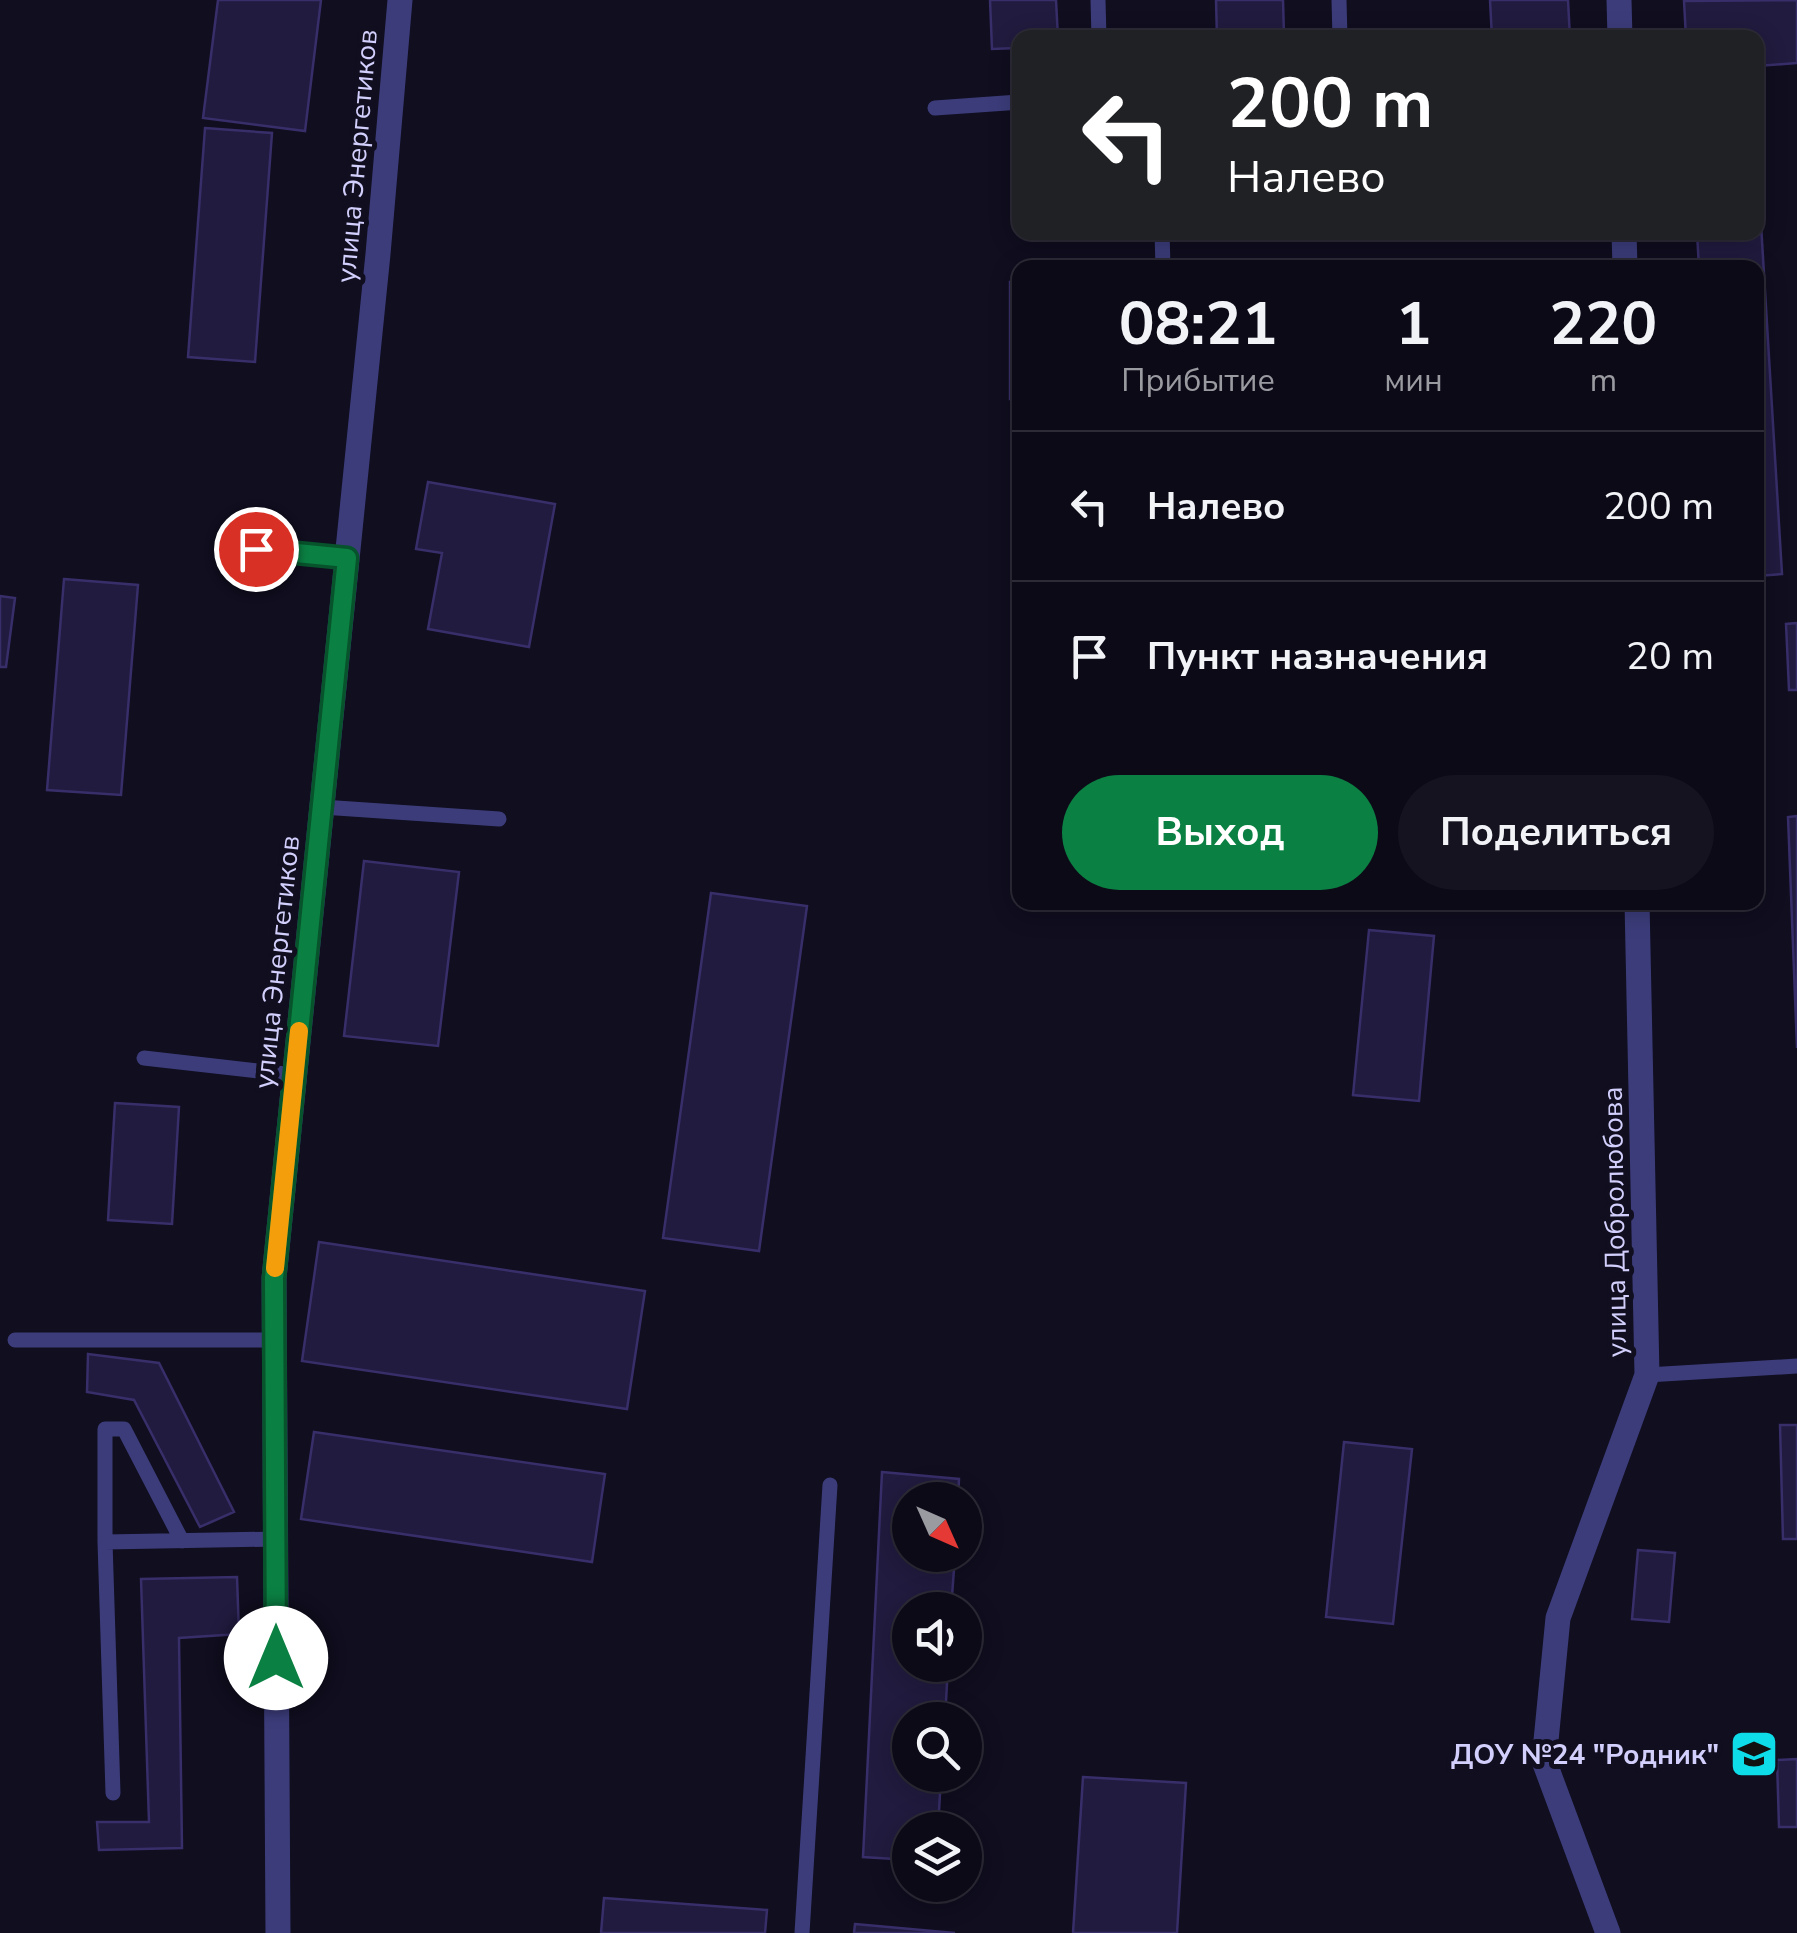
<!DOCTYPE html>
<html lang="ru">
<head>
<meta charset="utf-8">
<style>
	:root { --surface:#0c0a17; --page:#151320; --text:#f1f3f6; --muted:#9a9aa1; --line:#2c2b36; --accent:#0b8043 }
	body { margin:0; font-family:"Nunito Sans",sans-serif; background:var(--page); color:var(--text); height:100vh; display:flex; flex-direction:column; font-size:38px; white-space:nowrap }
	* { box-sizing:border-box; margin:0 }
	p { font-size:32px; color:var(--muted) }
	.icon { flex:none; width:55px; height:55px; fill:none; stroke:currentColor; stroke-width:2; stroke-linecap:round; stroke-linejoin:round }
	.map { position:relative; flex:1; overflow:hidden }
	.drawer { position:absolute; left:1012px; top:260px; width:752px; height:650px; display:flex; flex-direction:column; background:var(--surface); border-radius:20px; box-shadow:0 5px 25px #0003,0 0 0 2px var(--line) }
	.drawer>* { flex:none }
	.banner { position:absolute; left:1012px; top:30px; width:752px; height:210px; border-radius:20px; box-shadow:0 5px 25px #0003,0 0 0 2px var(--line); background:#202124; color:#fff; overflow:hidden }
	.needle { width:65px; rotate:135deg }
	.fabs { position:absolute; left:892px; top:1482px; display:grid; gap:20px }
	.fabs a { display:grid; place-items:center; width:90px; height:90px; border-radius:50%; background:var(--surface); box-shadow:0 5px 25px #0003,0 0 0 2px var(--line); font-size:50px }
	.pin { position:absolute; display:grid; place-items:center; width:85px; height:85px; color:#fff; margin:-42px; border:5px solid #fff; border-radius:50%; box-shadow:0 2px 10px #0007 }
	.me { position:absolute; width:110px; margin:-55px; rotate:0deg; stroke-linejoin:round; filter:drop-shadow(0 0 8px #0008) }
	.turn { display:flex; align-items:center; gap:35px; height:210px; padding:0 50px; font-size:45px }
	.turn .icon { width:130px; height:130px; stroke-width:2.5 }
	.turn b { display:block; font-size:70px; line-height:85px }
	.eta { display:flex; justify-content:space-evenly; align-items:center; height:170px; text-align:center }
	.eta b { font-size:60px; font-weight:700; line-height:70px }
	.button { display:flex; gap:20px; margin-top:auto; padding:20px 50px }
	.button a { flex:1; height:115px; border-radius:60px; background:var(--accent); color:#fff; font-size:40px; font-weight:700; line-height:115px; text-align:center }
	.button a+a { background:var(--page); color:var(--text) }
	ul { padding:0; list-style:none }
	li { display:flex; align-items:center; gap:30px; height:150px; padding:0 50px; border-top:2px solid var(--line) }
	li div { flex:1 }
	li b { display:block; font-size:38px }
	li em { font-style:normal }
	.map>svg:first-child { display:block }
	.building { fill:#211b3f; stroke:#382e69; stroke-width:2.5 }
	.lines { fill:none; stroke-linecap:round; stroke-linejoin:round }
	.lane { stroke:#3c3c7b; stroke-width:15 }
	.street { stroke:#3c3c7b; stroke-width:25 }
	.route-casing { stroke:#07532c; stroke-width:25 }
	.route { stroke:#0b8043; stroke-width:18 }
	.slow { stroke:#f59e0b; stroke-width:18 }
	.labels { text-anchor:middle; stroke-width:10; stroke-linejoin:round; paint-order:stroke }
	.street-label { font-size:28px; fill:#d2cffc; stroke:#100e1f }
	.poi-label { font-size:28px; font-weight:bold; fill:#d2cffc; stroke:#100e1f; text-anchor:end }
</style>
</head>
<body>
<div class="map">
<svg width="1797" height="1933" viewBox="0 0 1797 1933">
	<rect width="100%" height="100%" fill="#100e1f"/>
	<path class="building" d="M218 0H321L305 131 203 118Z
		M990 0H1056L1058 38H1020V48L992 49Z
		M1216 0H1283L1284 36 1217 38Z
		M1490 0H1568L1570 38H1492Z
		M1797 0V63L1758 66V38H1686L1684 1Z
		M205 128 272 133 255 362 188 357Z
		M1758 174 1782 574 1758 576V268H1699L1697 232H1758Z
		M1010 282H1020V399H1010Z
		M428 482 555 504 529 647 428 629 442 553 416 549Z
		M64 579 138 585 121 795 47 790Z
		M0 596 15 598 6 667H0Z
		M1797 623V690H1789L1786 624Z
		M1797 816V1048L1788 817Z
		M364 861 459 872 438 1046 344 1036Z
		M711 893 807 906 759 1251 663 1238Z
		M1369 930 1434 936 1419 1101 1353 1095Z
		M115 1103 179 1107 172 1224 108 1220Z
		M319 1242 645 1291 627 1409 302 1361Z
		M88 1354 159 1363 234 1512 200 1527 134 1400 87 1392Z
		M1780 1425H1797V1539H1783Z
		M314 1432 605 1474 592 1562 301 1519Z
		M1344 1442 1412 1449 1393 1624 1326 1617Z
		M882 1472 959 1479 958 1500H910V1555H955L951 1610H910V1665H948L945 1720H910V1775H941L938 1830H910V1860L863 1857Z
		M1638 1550 1675 1553 1669 1622 1632 1619Z
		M237 1577 239 1634 179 1638 182 1848 99 1850 97 1822H149L141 1579Z
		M1797 1759V1827H1779L1777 1760Z
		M1083 1777 1186 1783 1177 1933H1073Z
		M604 1898 767 1910 765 1933H601Z
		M855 1924 955 1933H854Z"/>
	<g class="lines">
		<path class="lane" d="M1098 0 1099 38
			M1339 0 1340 38
			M935 108 1020 102
			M1162 232 1163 268
			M256 549 347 558
			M322 807 499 819
			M144 1058 294 1075
			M15 1340H274
			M1647 1375 1797 1366
			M105 1542V1429H124L182 1541
			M113 1793 105 1542 276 1539
			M802 1933 830 1485"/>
		<path class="street" d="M1619 0 1620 38
			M1624 232 1625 268
			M278 1933 274 1278 378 254 400 0
			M1608 1933 1544 1761 1558 1618 1647 1375 1637 902"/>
	</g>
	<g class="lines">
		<g class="route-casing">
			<path id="route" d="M256 549 347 558 274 1278 276 1658"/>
		</g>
		<use href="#route" class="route"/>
		<path class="slow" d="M275 1268 299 1031"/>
	</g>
	<defs>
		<g id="school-square" transform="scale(2.5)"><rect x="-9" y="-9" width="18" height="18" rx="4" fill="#0edde9" stroke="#100e1f"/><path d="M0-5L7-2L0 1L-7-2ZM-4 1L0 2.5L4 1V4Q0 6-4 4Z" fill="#111"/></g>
	</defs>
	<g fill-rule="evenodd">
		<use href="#school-square" x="1754" y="1754"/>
	</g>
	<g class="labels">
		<g class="street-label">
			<text transform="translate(356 156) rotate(-85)" y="10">улица Энергетиков</text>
			<text transform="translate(276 962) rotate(-84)" y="10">улица Энергетиков</text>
			<text transform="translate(1614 1222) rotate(-91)" y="10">улица Добролюбова</text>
		</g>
		<g class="poi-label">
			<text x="1719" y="1764">ДОУ №24 "Родник"</text>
		</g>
	</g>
</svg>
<div class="fabs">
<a><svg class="needle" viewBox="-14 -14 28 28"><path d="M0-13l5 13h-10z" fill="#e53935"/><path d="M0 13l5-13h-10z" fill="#9a9aa1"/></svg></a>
<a><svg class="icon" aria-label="sound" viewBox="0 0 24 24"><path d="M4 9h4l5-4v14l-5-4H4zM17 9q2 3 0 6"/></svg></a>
<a><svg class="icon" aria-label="search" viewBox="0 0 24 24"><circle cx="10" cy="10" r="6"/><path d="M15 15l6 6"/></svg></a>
<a><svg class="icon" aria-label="layers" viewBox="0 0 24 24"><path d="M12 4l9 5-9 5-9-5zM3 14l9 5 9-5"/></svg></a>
</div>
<div class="pin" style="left:256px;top:549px;background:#d93025"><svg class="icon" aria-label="arrive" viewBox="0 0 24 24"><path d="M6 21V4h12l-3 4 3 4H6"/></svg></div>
<svg class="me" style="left:276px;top:1658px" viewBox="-20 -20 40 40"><circle r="19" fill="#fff"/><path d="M0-13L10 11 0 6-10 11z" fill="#0b8043"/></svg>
<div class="banner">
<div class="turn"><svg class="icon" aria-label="left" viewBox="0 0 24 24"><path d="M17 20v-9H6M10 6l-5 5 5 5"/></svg><div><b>200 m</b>Налево</div></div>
</div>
<section class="drawer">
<div class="eta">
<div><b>08:21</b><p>Прибытие</p></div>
<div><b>1</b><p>мин</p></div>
<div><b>220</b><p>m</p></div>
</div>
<ul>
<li><svg class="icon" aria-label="left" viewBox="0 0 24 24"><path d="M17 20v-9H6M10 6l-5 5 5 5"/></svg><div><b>Налево</b></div><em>200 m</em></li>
<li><svg class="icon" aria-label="arrive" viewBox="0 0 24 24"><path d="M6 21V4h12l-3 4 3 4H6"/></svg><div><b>Пункт назначения</b></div><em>20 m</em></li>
</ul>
<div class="button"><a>Выход</a><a>Поделиться</a></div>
</section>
</div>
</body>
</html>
